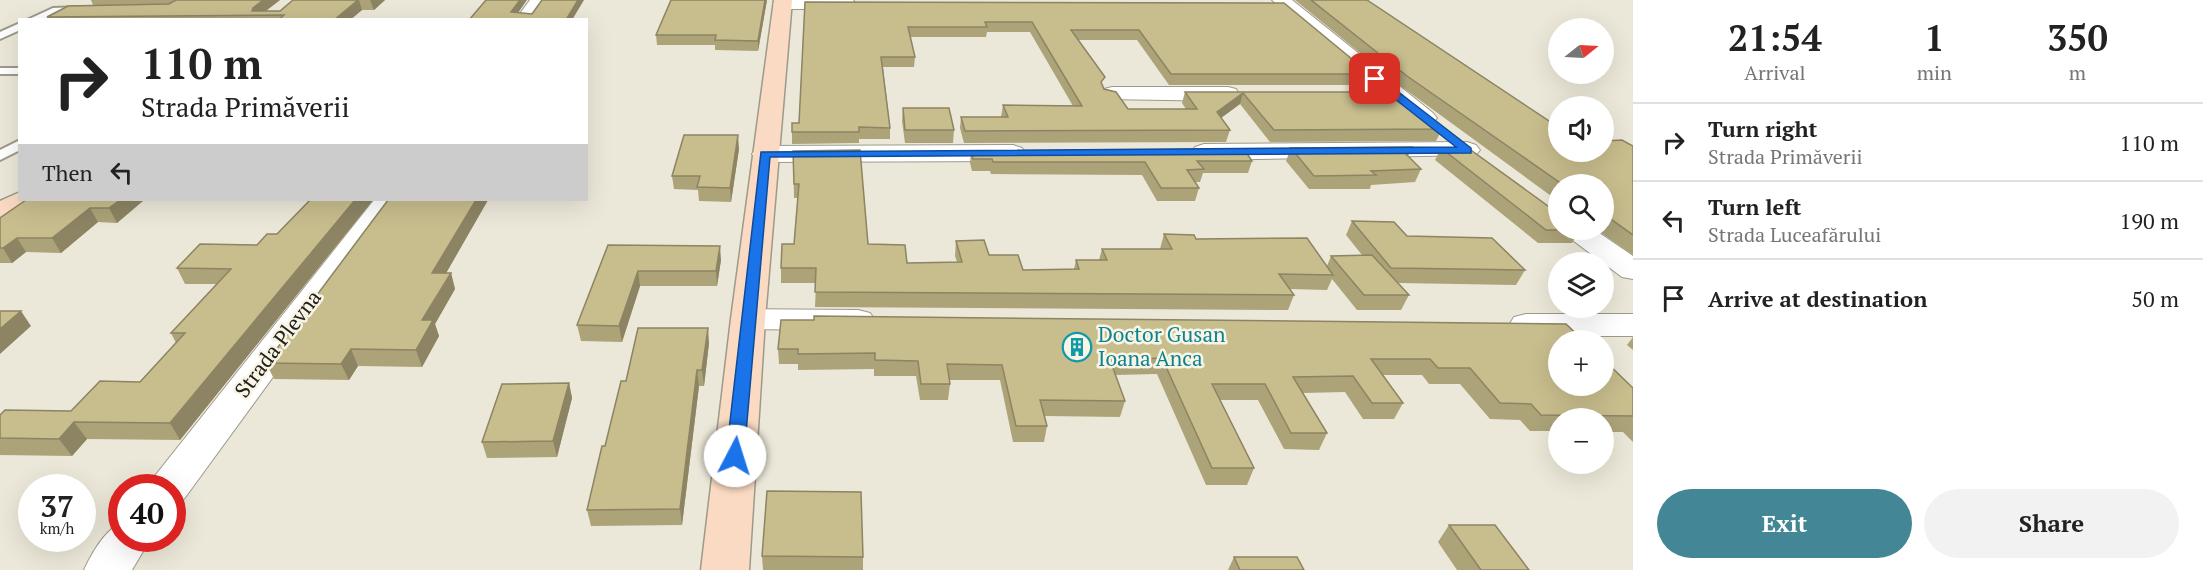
<!DOCTYPE html>
<html lang="en">
<head>
<meta charset="utf-8">
<style>
	:root { --surface:#fff; --page:#f2f2f2; --text:#222; --muted:#767676; --line:#e0e0e0; --accent:#438796 }
	body { margin:0; font-family:"PT Serif",serif; background:var(--page); color:var(--text); height:100vh; display:flex; flex-direction:column; font-size:22px; white-space:nowrap }
	* { box-sizing:border-box; margin:0 }
	p { font-size:20px; color:var(--muted) }
	.icon { flex:none; width:33px; height:33px; fill:none; stroke:currentColor; stroke-width:2; stroke-linecap:round; stroke-linejoin:round }
	.map { position:relative; flex:1; overflow:hidden }
	.side { display:flex; flex-direction:column; background:var(--surface); width:570px }
	.side>* { flex:none }
	.top-card { position:absolute; left:18px; top:18px; width:570px; height:183px; border-radius:0px; box-shadow:0 6px 24px #0002; background:#fff; color:var(--text); overflow:hidden }
	.needle { width:39px; rotate:72deg }
	.buttons { position:absolute; left:1548px; top:18px; display:grid; gap:12px }
	.buttons a { display:grid; place-items:center; width:66px; height:66px; border-radius:50%; background:var(--surface); box-shadow:0 6px 24px #0002; font-size:30px }
	.speed { position:absolute; left:18px; top:474px; display:flex; gap:12px; font-size:30px; font-weight:700; text-align:center }
	.speed>* { display:grid; place-content:center; width:78px; height:78px; border-radius:50%; background:var(--surface); box-shadow:0 6px 24px #0002; line-height:1 }
	.speed small { font-size:15px; font-weight:400 }
	.speed .limit { border:9px solid #d22; background:#fff; color:#111 }
	.pin { position:absolute; display:grid; place-items:center; width:51px; height:51px; color:#fff; margin:-26px; border-radius:12px; box-shadow:0 3px 9px #0006 }
	.me { position:absolute; width:66px; margin:-33px; rotate:5deg; stroke-linejoin:round; filter:drop-shadow(0 0 4px #0008) }
	.turn { display:flex; align-items:center; gap:21px; height:126px; padding:0 24px; font-size:27px }
	.turn .icon { width:78px; height:78px; stroke-width:2.5 }
	.turn b { display:block; font-size:42px; line-height:51px }
	.then { display:flex; align-items:center; height:57px; padding:0 24px; background:#0003; gap:12px; font-size:22px }
	.eta { display:flex; justify-content:space-evenly; align-items:center; height:102px; text-align:center }
	.eta b { font-size:36px; font-weight:700; line-height:42px }
	.button { display:flex; gap:12px; margin-top:auto; padding:12px 24px }
	.button a { flex:1; height:69px; border-radius:36px; background:var(--accent); color:#fff; font-size:24px; font-weight:700; line-height:69px; text-align:center }
	.button a+a { background:var(--page); color:var(--text) }
	ul { padding:0; list-style:none }
	li { display:flex; align-items:center; gap:18px; height:78px; padding:0 24px; border-top:2px solid var(--line) }
	li div { flex:1 }
	li b { display:block; font-size:22px }
	li em { font-style:normal }
	main { display:flex; flex:1; min-height:0 }
	.map>svg:first-child { display:block }
	.lines { fill:none; stroke-linecap:round; stroke-linejoin:round }
	.lane-casing { stroke:#9d9a8b; stroke-width:4 }
	.street-casing { stroke:#9d9a8b; stroke-width:2 }
	.secondary-casing { stroke:#9d9a8b; stroke-width:3 }
	.lane { fill:#fff; fill-rule:evenodd }
	.street { fill:#fff; fill-rule:evenodd }
	.secondary { fill:#fadac2; fill-rule:evenodd }
	.wall { fill:#aca379 }
	.shaded-wall { fill:#8c8463 }
	.building { fill:#c8bd8d; stroke:#8c8463; stroke-width:1.5 }
	.route { fill:#1a73e8; stroke:#114b97; stroke-width:1.5 }
	.labels { text-anchor:middle; stroke-width:5; stroke-linejoin:round; paint-order:stroke }
	.culture-label { font-size:21px; fill:#0d838f; stroke:#f9f5e6; text-anchor:start }
	.street-label { font-size:21px; fill:#22201b; stroke:#f9f5e6 }
</style>
</head>
<body>
<main>
<div class="map">
<svg width="1633" height="570" viewBox="0 0 1633 570">
	<rect width="100%" height="100%" fill="#ece8d9"/>
	<g class="lines">
		<g class="lane-casing">
			<path id="lane" d="M81 7 86 10 84 12 55 14 42 20H27L53 8Z
				M20 23V30L0 39V32Z
				M0 68H20V74H0Z
				M20 140V150L0 160V150Z"/>
		</g>
		<g class="street-casing">
			<path id="street" d="M530 0H548L534 20H515Z
				M776 0H853L856 4 847 9H782L773 4Z
				M1272 0H1292L1433 113 1437 118 1433 123H1417Z
				M1112 87H1228L1236 89 1239 94 1236 99 1228 101 1104 99 1101 94 1104 89Z
				M1467 142 1476 145 1480 150 1476 155 1204 160 1195 157 1191 152 1195 147 1204 144Z
				M1013 145 1022 148 1026 153 1022 158 1013 161 765 162 756 159 752 154 756 149 765 146Z
				M374 200H402L184 499 172 503V488H149L154 477Z
				M1563 230H1595L1633 256V279L1622 277 1567 236Z
				M748 309 858 310 870 313 875 320 870 327 858 330 748 329 736 326 731 319 736 312Z
				M1526 314H1633V336H1526L1514 333 1509 325 1514 317Z
				M122 523V538H151L132 570H84C91 555 105 529 122 523Z"/>
		</g>
		<g class="secondary-casing">
			<path id="secondary" d="M774 0H792L765 319 749 570H701L731 319Z
				M20 192V200H35L10 221 0 224V201Z"/>
		</g>
		<use href="#lane" class="lane"/>
		<use href="#street" class="street"/>
		<use href="#secondary" class="secondary"/>
	</g>
	<path class="wall" d="M91 0H280L266 11H280L293 0H385L374 10H362L350 20H49L47 17 93 5Z
		M671 0H767L758 51 715 50V45H657L656 35Z
		M1295 0H1367L1558 152 1633 146V255L1597 230H1604V184H1558V201L1402 87Z
		M805 2 1284 3 1370 74 1366 85H1169L1137 40H1078L1104 89 1128 109H1186L1182 103 1185 92H1392L1442 129 1436 141 1270 142 1240 104 1221 118 1230 130 1226 142 964 143 960 128 961 117H1001L1003 105 1073 106 1030 32H987L986 37H910L915 57 914 67H883L890 128V139H859V143L792 144V123H799Z
		M903 108 954 130 953 143H905L902 121Z
		M1412 147 1408 156 1421 169 1415 182 1371 185 1370 189H1309L1286 161 1291 148Z
		M1441 148 1555 211 1558 230H1580L1572 243H1538L1435 160Z
		M739 149 731 202 699 201 698 190 674 189 672 176Z
		M793 151 868 244 907 263 957 262 955 256 956 241 1023 270 1074 269 1076 260H1099L1102 249H1160L1164 234 1196 239 1327 266 1331 256 1362 255 1346 235 1352 221 1525 270 1516 285 1398 283 1409 295 1401 310H1357L1332 279 1327 290 1290 289 1294 295 1288 310 815 307 816 283H781V268L794 244 798 198H794Z
		M971 151 1252 161 1248 173H1203L1200 182H1195L1199 188 1195 201H1157L1142 175 991 174 990 171H972L970 163Z
		M144 200 117 223 98 222 61 253 26 252 12 263H0V218Z
		M310 200H373L180 440 87 439 72 456 0 455V415L71 411 140 382 176 343 171 333 216 284H185L177 268 257 245 277 234Z
		M388 200H488L446 273H451L455 289 435 324 439 336 422 367 358 366 349 380 274 379 266 363Z
		M608 245 721 260 717 286H640L622 342 581 341 577 325Z
		M1566 324 1633 388V442L1623 432H1604V418H1558V431H1530L1520 420 1490 419 1460 384H1429L1422 375H1382L1403 403 1394 419H1363L1345 392 1303 393 1327 433 1319 450 1284 449 1258 400H1220L1254 468 1247 485H1206L1157 374 1115 375 1125 401 1120 417 1045 416 1047 426 1044 442H1013L1000 380H950V384L948 400H920L916 376H874V369L798 370V364H779L778 349Z
		M1633 337V350L1627 345Z
		M709 343 704 386H699L682 525 591 526 587 510 605 446 626 381Z
		M569 383 572 398 557 457 487 458 482 442Z
		M1449 525 1529 570H1457L1438 542Z
		M762 556 863 557V570H763Z
		M1234 557 1304 570H1228Z"/>
	<path class="shaded-wall" d="M263 0H280L260 15 252 11 253 8Z
		M359 0 362 10 350 20H334Z
		M370 0H385L374 10Z
		M520 0H527L513 20 511 12Z
		M578 0H584L572 20H566Z
		M765 0H767L758 51V41Z
		M1243 93 1240 104 1214 123 1217 112Z
		M738 135 739 149 731 202 730 188Z
		M120 200H144L117 223 109 208Z
		M355 200H373L180 440 170 423Z
		M476 200H488L437 289 432 273Z
		M90 208 98 222 61 253 52 238Z
		M17 238 26 252 12 263 3 248Z
		M720 246 721 260 717 286 716 271Z
		M638 271 640 286 622 342 619 326Z
		M451 273 455 289 435 324 439 336 422 367 416 350 422 320Z
		M21 311 31 326 0 354V329Z
		M708 328 709 343 704 386 702 370Z
		M351 349 358 366 349 380 341 364Z
		M697 370 699 386 682 525 680 509Z
		M569 383 572 398 557 457 553 441Z
		M74 422 87 439 72 456 59 439Z"/>
	<path class="building" d="M176 0H263L253 8 252 11H280L293 0H358L334 20H278L284 15 47 17 68 6 169 4Z
		M486 0H520L511 12 532 14 542 0H578L566 20H469Z
		M671 0H765L758 41 715 40 716 35H656Z
		M1311 0H1367L1558 127V152H1604V141L1622 140 1633 146V235L1604 214V184H1562L1407 76Z
		M805 2 1284 3 1370 74H1171L1139 30H1071L1105 77 1101 82 1104 89 1116 92 1128 109H1197L1185 92H1392L1442 129 1274 130 1243 93 1217 112 1230 130 965 131 961 117H1008L1003 105 1082 106 1032 22H985L987 27H908L915 57H881L890 128 859 127V132H792V123H799Z
		M903 108H949L954 130H905Z
		M684 135H738L730 188 697 187 700 176H672Z
		M1412 147 1406 154 1421 169 1371 171 1376 175 1314 176 1291 148Z
		M1441 148H1468L1555 211H1558V230H1560H1546Z
		M1244 149 1252 161H1197L1204 169 1187 170 1199 188H1161L1145 162H993L992 159H973L971 151Z
		M860 150 868 244 905 245 907 263 962 262 956 241 984 240 989 255H1018L1023 270 1079 269 1076 260H1107L1102 249H1172L1164 234 1194 235 1196 239 1307 238 1333 275 1279 274 1294 295 815 292 816 268H781L782 244H794L799 184H794L793 151Z
		M26 200H120L109 208H90L52 238H17L3 248H0V218Z
		M310 200H355L170 423 74 422 59 439 0 438V415L5 410 71 411 100 381 140 382 185 333H171L231 269 177 268 200 244 257 245 267 234H277Z
		M388 200H476L432 273H451L422 320H433L416 350 351 349 341 364 266 363Z
		M1352 221 1394 222 1407 236 1492 238 1525 270 1391 268Z
		M608 245 720 246 716 271H638L619 326 577 325Z
		M1372 255 1409 295H1364L1331 256Z
		M0 311H21L0 329Z
		M814 316 1566 324 1583 340H1558V386H1604V360L1633 388V416L1541 415 1531 404 1500 403 1470 368H1438L1430 359H1371L1403 403H1372L1353 376 1293 377 1327 433H1291L1265 384H1212L1254 468H1212L1162 358 1110 360 1125 401 1040 400 1047 426H1016L1002 365 947 364 950 384H921L918 361 875 360V353L798 354V349H778L781 320H814Z
		M638 328H708L702 370H697L680 509 587 510 602 446H605L621 381H626Z
		M569 383 553 441 482 442 502 384Z
		M767 491 861 492 863 557 762 556Z
		M1449 525H1495L1529 570H1481Z
		M1234 557H1297L1304 570H1240Z"/>
	<path class="route" d="M1372 77H1379L1471 148V153L770 157 744 456 741 461H729L726 456 761 152 1456 147 1372 81Z"/>
	<defs>
		<g id="building-ring" transform="scale(1.5)"><circle r="9.5" fill="#f9f5e6" stroke="#0f9aa8" stroke-width="1.5"/><path d="M-4-6H4V6H1V3H-1V6H-4ZM-2.5-4.3h1.7v1.8h-1.7ZM.8-4.3h1.7v1.8H.8ZM-2.5-1h1.7V.8h-1.7ZM.8-1h1.7V.8H.8Z" fill="#0f9aa8"/></g>
	</defs>
	<g fill-rule="evenodd">
		<use href="#building-ring" x="1077" y="347"/>
	</g>
	<g class="labels">
		<g class="culture-label">
			<text x="1098" y="342">Doctor Gusan<tspan x="1098" dy="24">Ioana Anca</tspan></text>
		</g>
		<g class="street-label">
			<text transform="translate(278 344) rotate(-53)" y="7">Strada Plevna</text>
		</g>
	</g>
</svg>
<div class="buttons">
<a><svg class="needle" viewBox="-14 -14 28 28"><path d="M0-13l5 13h-10z" fill="#e53935"/><path d="M0 13l5-13h-10z" fill="#767676"/></svg></a>
<a><svg class="icon" aria-label="sound" viewBox="0 0 24 24"><path d="M4 9h4l5-4v14l-5-4H4zM17 9q2 3 0 6"/></svg></a>
<a><svg class="icon" aria-label="search" viewBox="0 0 24 24"><circle cx="10" cy="10" r="6"/><path d="M15 15l6 6"/></svg></a>
<a><svg class="icon" aria-label="layers" viewBox="0 0 24 24"><path d="M12 4l9 5-9 5-9-5zM3 14l9 5 9-5"/></svg></a>
<a>+</a>
<a>−</a>
</div>
<div class="speed"><div>37<small>km/h</small></div><div class="limit">40</div></div>
<div class="pin" style="left:1375px;top:79px;background:#d93025"><svg class="icon" aria-label="arrive" viewBox="0 0 24 24"><path d="M6 21V4h12l-3 4 3 4H6"/></svg></div>
<svg class="me" style="left:735px;top:456px" viewBox="-20 -20 40 40"><circle r="19" fill="#fff"/><path d="M0-13L10 11 0 6-10 11z" fill="#1a73e8"/></svg>
<div class="top-card">
<div class="turn"><svg class="icon" aria-label="right" viewBox="0 0 24 24"><path d="M7 20v-9h11M14 6l5 5-5 5"/></svg><div><b>110 m</b>Strada Primăverii</div></div>
<div class="then">Then<svg class="icon" aria-label="left" viewBox="0 0 24 24"><path d="M17 20v-9H6M10 6l-5 5 5 5"/></svg></div>
</div>
</div>
<section class="side">
<div class="eta">
<div><b>21:54</b><p>Arrival</p></div>
<div><b>1</b><p>min</p></div>
<div><b>350</b><p>m</p></div>
</div>
<ul>
<li><svg class="icon" aria-label="right" viewBox="0 0 24 24"><path d="M7 20v-9h11M14 6l5 5-5 5"/></svg><div><b>Turn right</b><p>Strada Primăverii</p></div><em>110 m</em></li>
<li><svg class="icon" aria-label="left" viewBox="0 0 24 24"><path d="M17 20v-9H6M10 6l-5 5 5 5"/></svg><div><b>Turn left</b><p>Strada Luceafărului</p></div><em>190 m</em></li>
<li><svg class="icon" aria-label="arrive" viewBox="0 0 24 24"><path d="M6 21V4h12l-3 4 3 4H6"/></svg><div><b>Arrive at destination</b></div><em>50 m</em></li>
</ul>
<div class="button"><a>Exit</a><a>Share</a></div>
</section>
</main>
</body>
</html>
